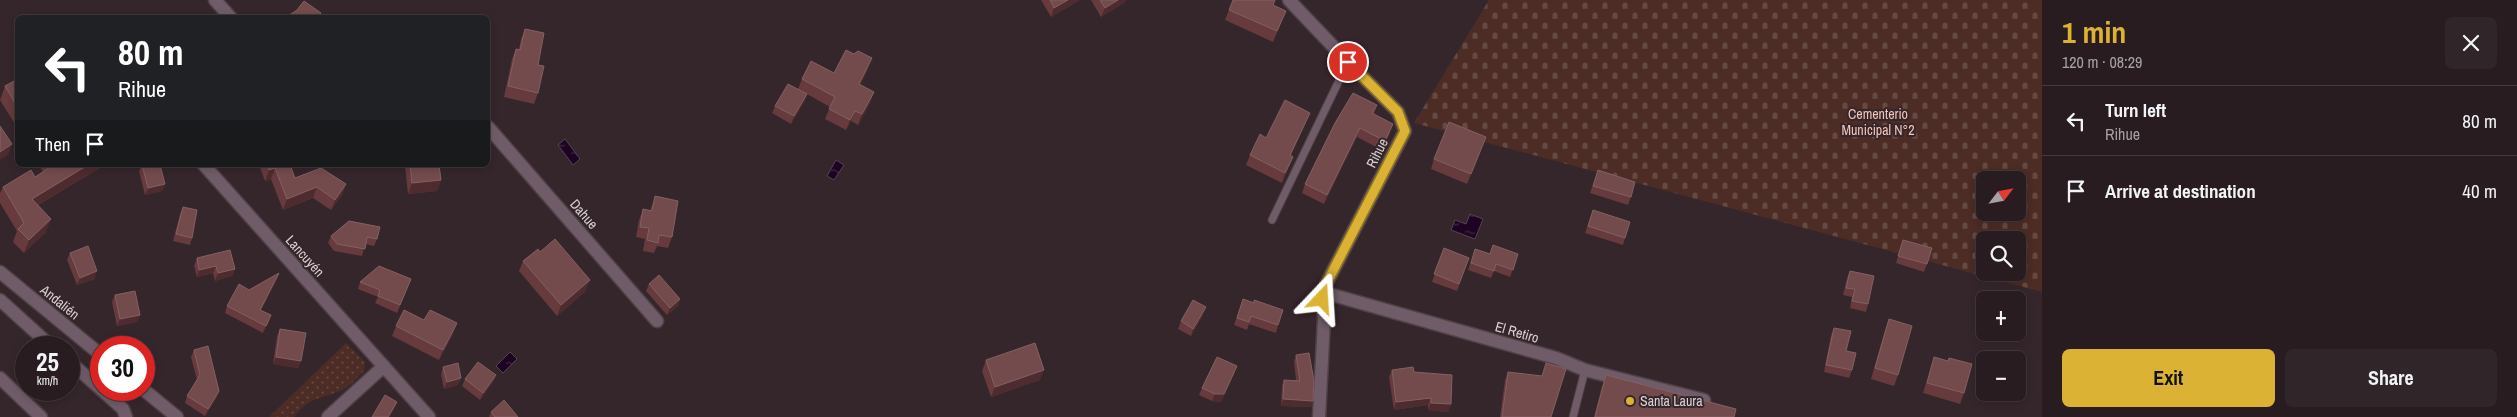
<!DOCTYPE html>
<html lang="en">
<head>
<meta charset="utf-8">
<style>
	:root { --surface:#281c20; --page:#302529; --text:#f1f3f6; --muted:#a5a1a5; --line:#443a3e; --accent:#dbb233 }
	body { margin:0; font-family:"Archivo Narrow",sans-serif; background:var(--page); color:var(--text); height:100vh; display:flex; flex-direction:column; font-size:19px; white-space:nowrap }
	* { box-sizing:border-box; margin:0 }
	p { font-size:16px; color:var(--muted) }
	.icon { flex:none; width:28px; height:28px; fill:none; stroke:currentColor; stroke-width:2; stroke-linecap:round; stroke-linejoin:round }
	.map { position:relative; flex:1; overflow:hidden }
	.sheet { display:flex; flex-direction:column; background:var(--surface); width:475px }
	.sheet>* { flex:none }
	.banner { position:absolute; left:15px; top:15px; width:475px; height:152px; border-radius:8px; box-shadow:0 2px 8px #0003,0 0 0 1px var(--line); background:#202124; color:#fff; overflow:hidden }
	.needle { width:32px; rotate:58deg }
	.buttons { position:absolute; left:1976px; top:171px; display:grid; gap:10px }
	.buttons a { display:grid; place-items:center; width:50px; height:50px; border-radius:8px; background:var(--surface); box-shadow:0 2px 8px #0003,0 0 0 1px var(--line); font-size:25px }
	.speed { position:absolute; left:15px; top:336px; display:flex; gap:10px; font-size:25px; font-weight:700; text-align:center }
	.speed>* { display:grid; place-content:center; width:65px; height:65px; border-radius:50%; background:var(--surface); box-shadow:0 2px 8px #0003,0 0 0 1px var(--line); line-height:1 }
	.speed small { font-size:12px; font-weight:400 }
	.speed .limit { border:8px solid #d22; background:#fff; color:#111 }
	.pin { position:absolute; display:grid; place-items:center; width:42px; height:42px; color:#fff; margin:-21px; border:2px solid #fff; border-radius:50%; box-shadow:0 1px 5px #0007 }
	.me { position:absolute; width:55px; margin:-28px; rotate:20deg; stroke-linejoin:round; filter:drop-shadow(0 0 4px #0008) }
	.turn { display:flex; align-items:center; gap:18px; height:105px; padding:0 20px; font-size:22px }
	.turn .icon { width:65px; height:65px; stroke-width:2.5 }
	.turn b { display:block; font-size:35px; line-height:42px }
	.then { display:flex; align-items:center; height:48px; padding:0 20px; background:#0003; gap:10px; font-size:19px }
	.round { display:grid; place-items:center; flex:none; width:52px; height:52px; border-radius:8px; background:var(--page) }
	.summary { display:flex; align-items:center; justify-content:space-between; height:85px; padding:0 20px }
	h1 { font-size:30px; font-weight:700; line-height:38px; color:var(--accent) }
	.cta { display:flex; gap:10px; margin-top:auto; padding:10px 20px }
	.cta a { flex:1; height:58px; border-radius:8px; background:var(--accent); color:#111; font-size:20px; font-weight:700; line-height:58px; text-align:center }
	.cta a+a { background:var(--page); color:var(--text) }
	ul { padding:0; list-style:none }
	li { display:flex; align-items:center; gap:15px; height:70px; padding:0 20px; border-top:1px solid var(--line) }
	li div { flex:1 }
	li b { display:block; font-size:19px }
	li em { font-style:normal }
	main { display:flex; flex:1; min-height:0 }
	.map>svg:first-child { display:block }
	.grass { fill:url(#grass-dots) }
	.cemetery { fill:url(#cemetery-stones); fill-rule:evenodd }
	.water { fill:url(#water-ripples); stroke:#564257 }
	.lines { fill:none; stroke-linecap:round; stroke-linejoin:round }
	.lane-casing { stroke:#4f4146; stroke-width:9 }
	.street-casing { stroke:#4f4146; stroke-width:15 }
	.lane { stroke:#6f5c68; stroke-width:7 }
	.street { stroke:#6f5c68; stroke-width:12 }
	.wall { fill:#673a3d }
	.shaded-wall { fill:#4e2b2f }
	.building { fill:#734b4d; stroke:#836062 }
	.route-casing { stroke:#8e7421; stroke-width:12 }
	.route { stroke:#dbb233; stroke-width:9 }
	.poi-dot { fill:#dbb233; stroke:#35262b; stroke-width:2 }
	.labels { text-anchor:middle; stroke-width:4; stroke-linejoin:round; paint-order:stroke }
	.park-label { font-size:14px; fill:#f6c5b8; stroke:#35262b }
	.street-label { font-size:14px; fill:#dad1d3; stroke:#35262b }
	.poi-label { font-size:14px; fill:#dad1d3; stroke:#35262b; text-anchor:start }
</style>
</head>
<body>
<main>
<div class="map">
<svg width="2042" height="417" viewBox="0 0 2042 417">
	<defs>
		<pattern id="grass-dots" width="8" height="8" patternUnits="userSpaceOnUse" patternTransform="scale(1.25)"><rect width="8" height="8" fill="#4c2c24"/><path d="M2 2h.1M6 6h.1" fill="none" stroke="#654a43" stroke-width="1.8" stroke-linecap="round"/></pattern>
		<pattern id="cemetery-stones" width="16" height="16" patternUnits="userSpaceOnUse" patternTransform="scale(1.25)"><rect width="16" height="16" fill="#4c2c24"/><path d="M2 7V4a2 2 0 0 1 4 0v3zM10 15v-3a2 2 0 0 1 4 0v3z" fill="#654a43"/></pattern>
		<pattern id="water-ripples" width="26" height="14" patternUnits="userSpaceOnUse" patternTransform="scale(1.25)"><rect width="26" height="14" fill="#1e0422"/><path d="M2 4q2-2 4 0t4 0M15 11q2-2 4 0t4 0" fill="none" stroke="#3e2841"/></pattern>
	</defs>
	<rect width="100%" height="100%" fill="#35262b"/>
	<path class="grass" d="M346 343 365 362 364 371C357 377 350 387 342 390 321 400 311 395 294 417H269Z"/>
	<path class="cemetery" d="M1489 0H2042V292L1414 123ZM1985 180H2018V212H1985ZM1985 240H2018V272H1985Z"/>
	<path class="water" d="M565 139 580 159 573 165 558 145Z
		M836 160 844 165 834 180 827 176Z
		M1470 214 1483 219 1475 239 1451 230 1455 220 1466 224Z
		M510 352 517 359 503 373 496 366Z"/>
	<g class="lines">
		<g class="lane-casing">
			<path id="lane" d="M1272 220 1348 62
				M1573 417 1585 370"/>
		</g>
		<g class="street-casing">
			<path id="street" d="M215 0 231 18
				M1289 0 1348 62 1398 112 1405 131 1322 292 1324 320 1319 417
				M488 127 657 321
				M204 165 429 417
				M0 272 101 355
				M1322 292 1556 358 1585 370 1704 400
				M0 300 53 348
				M69 361 123 409 126 417
				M0 378 41 417
				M144 390 177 417
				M328 417 384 366"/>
		</g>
		<use href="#lane" class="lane"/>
		<use href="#street" class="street"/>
	</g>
	<path class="wall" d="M1041 0H1080L1051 17Z
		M1091 0H1126L1124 3 1101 17Z
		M1273 5 1286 11 1273 42 1225 20 1229 10Z
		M525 29 538 65V93L534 104 504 97 512 59 516 49H519L521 39Z
		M868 69 860 85 874 92 870 103 858 125 851 121 846 130 825 119 830 107 798 89 802 79 834 73Z
		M18 79V129L0 100 5 86Z
		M807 94 804 102 791 124 772 113 775 106Z
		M1377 105 1374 114 1390 133 1382 150 1357 137 1324 204 1302 193 1305 184Z
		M1306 122 1291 155 1293 157 1282 183 1246 165 1250 155 1266 138Z
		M1482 147 1467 184 1431 169 1434 159Z
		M39 165H105L38 205 46 232 24 253 13 242 17 231 0 203V193L3 187 35 177 43 172Z
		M142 165 165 184 162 191 145 195 139 171Z
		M259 165H290L295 178 346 184 342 195 331 210 313 198 283 210 271 179 265 181Z
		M405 165H439L441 180 437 191 408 194Z
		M1598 170 1631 197 1628 205 1590 193Z
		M655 196 672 237 668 248 657 246 654 253 643 251 645 239 636 237 639 220 643 209 650 211Z
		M183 207 192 238 190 245 173 241 180 214Z
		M1593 210 1625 238 1623 245 1585 233Z
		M349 221 377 239 374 246 365 244 362 256 334 251 328 243 331 236Z
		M1903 240 1927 264 1924 272 1896 263Z
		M1444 248 1469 258 1457 291 1432 282Z
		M1475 249 1490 254H1518L1510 277 1494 271 1491 278 1468 270Z
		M540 252 586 291 557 316 519 271 523 261Z
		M70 253 95 279 77 285 67 260Z
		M197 258 235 269 232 276 215 281 213 273 197 277 194 266Z
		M1850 271 1868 304 1866 312 1850 308 1852 297 1843 295 1847 278Z
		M279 273 277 279 261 310 271 315 263 333 225 313 227 306 249 290Z
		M411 279 397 313 375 303 378 297 358 289 360 282Z
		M649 284 680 299 678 306 667 315 646 291Z
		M115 295 140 315 137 322 117 326 112 302Z
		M1243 299 1278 325 1276 333 1249 324 1247 330 1234 325Z
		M1203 315 1191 336 1178 329 1181 321Z
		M1889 319 1898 375 1894 386 1871 379 1885 330Z
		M424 320 457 323 453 334 439 360 392 336 396 326Z
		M1834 328 1846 351 1852 370 1849 378 1824 372 1831 335Z
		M280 329 301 361 298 368 273 364 277 336Z
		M194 350 219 391 216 399 205 416 185 403 187 396 197 380 191 357Z
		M1296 355 1313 401 1311 407 1281 406 1282 386 1284 380H1296L1294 361Z
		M1934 357 1964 393 1960 404 1923 393Z
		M986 360 1040 380 991 397 982 371Z
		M443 367 461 378 458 385 444 389 441 374Z
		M1392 370 1414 372 1451 404 1448 412 1428 410V405L1394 410 1389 377Z
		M1508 372 1551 417H1500L1505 380Z
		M1234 374 1221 402 1212 401 1199 395 1202 388Z
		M496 375 493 382 480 400 462 386 465 379Z
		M1606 375 1734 417H1594L1602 386Z
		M491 412 518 417H489Z"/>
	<path class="shaded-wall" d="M1068 0H1080L1051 17 1054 8Z
		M1118 0H1126L1124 3 1101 17 1105 8Z
		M872 58 868 69 855 95 859 84Z
		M874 92 870 103 858 125 862 114Z
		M807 94 804 102 791 124 794 116Z
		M855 111 851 121 846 130 850 120Z
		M1393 124 1390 133 1382 150 1385 141Z
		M1360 128 1357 137 1324 204 1327 195Z
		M12 144 8 155 0 160V152Z
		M1293 157 1289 166 1282 183 1285 173Z
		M88 165H105L27 211 32 199Z
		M275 168 271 179 265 181 269 170Z
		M441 180 437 191 408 194 412 183Z
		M165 184 162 191 145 195 148 188Z
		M346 184 342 195 331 210 335 200Z
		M317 187 313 198 283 210 287 199Z
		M51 219 46 232 24 253 29 240Z
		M216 266 213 273 197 277 199 270Z
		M235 269 232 276 215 281 218 273Z
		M97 271 95 279 77 285 80 278Z
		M279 273 277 279 257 317 260 310Z
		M590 280 586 291 557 316 561 305Z
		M680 299 678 306 667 315 670 308Z
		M1206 307 1203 315 1191 336 1193 329Z
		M140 315 137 322 117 326 120 319Z
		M271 315 269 322 263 333 266 326Z
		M457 323 453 334 439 360 443 350Z
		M276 357 301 361 298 368 273 364Z
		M1237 366 1221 402 1212 401 1215 394Z
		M1044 370 1040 380 991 397 995 387Z
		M496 375 493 382 480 400 483 393Z
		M461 378 458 385 444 389 447 382Z
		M219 391 216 399 205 416 208 409Z
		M1431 398 1428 405 1394 410 1396 402Z
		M1283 399 1313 401 1311 407 1281 406Z
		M397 402 394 409 390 417H388Z
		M1431 403 1451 404 1448 412 1428 410Z"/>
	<path class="building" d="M1050 0H1068L1054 8Z
		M1100 0H1118L1105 8Z
		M1233 0H1275L1273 5 1286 11 1277 31 1229 10Z
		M304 1 321 13 317 18H285L297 10Z
		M525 29 544 33 538 65 544 66 538 93 508 86 516 49 520 50Z
		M846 50 854 54 858 51 872 58 859 84 874 92 862 114 855 111 850 120 829 109 835 97 802 79 811 61 834 73Z
		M18 79V108L5 86Z
		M788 84 807 94 794 116 775 106Z
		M1353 93 1377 105 1372 113 1393 124 1385 141 1360 128 1327 195 1305 184 1335 123Z
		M1285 100 1310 113 1290 155 1293 157 1285 173 1250 155 1260 134 1266 138Z
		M1449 122 1486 137 1471 174 1434 159Z
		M0 126 12 144 0 152Z
		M51 165H88L32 199 51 219 29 240 18 229 24 223 3 187 31 170 35 177 52 166Z
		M142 165H160L165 184 148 188Z
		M267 165H290L295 178 321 168 346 184 335 200 317 187 287 199 275 168 269 170Z
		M410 165H439L441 180 412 183Z
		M1598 170 1635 182 1631 197 1593 186Z
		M655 196 678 201 672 237 659 235 658 243 647 240 649 228 640 227 643 209 652 211Z
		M183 207 197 210 192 238 176 234Z
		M1593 210 1630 222 1625 238 1588 226Z
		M349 221 380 227 377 239 367 237 365 249 337 244 331 236Z
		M555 239 590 280 561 305 523 261 538 249 540 252Z
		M1903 240 1932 248 1927 264 1898 256Z
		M1493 245 1518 254 1513 270 1496 264 1494 271 1471 263 1475 249 1490 254Z
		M88 246 97 271 80 278 70 253Z
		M1444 248 1469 258 1459 284 1434 274Z
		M230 250 235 269 218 273 216 266 199 270 197 258Z
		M379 266 411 279 400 305 378 296 380 290 360 282Z
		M1850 271 1874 276 1868 304 1852 301 1855 289 1846 288Z
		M279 273 260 310 271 315 266 326 227 306 239 284 249 290Z
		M659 275 680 299 670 308 649 284Z
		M135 291 140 315 120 319 115 295Z
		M1991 295 2007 300H1989Z
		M1243 299 1254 303V300L1283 310 1278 325 1251 316 1249 322 1237 318Z
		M1193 300 1206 307 1193 329 1181 321Z
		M404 310 424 320 430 310 457 323 443 350 396 326Z
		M1889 319 1912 326 1898 375 1875 368Z
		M1834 328 1851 331 1846 351 1856 353 1852 370 1826 365Z
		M280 329 306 333 301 361 276 357Z
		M1035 343 1044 370 995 387 986 360Z
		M208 346 219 391 208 409 187 396 200 375 194 350Z
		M1309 353 1314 381 1313 401 1283 399 1284 380 1300 381 1296 355Z
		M1217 357 1237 366 1224 394H1215L1202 388Z
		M1934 357 1948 361 1949 358 1972 364 1964 393 1927 383Z
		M478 362 496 375 483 393 465 379Z
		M458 363 461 378 447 382 443 367Z
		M1546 363 1566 369 1551 417H1502L1508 372 1542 376Z
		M1413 367 1414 372 1452 375 1451 404 1431 403V398L1396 402 1392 370Z
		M1606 375 1736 409 1734 417H1595Z
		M385 395 397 402 388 417H372Z
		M504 400 518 417H495L491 412Z"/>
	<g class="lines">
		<g class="route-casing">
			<path id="route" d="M1322 299V292L1405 131 1398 112 1348 62"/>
		</g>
		<use href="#route" class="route"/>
	</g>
	<circle class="poi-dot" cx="1630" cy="401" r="5"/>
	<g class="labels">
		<g class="park-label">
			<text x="1878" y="119">Cementerio<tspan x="1878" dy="16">Municipal N°2</tspan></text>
		</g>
		<g class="street-label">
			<text transform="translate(1377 153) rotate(-63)" y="5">Rihue</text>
			<text transform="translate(584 214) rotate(49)" y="5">Dahue</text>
			<text transform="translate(305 256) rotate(48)" y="5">Lancuyén</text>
			<text transform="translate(60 302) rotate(39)" y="5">Andalién</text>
			<text transform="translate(1517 332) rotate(16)" y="5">El Retiro</text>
		</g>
		<g class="poi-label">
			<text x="1640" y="406">Santa Laura</text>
		</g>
	</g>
</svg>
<div class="buttons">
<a><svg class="needle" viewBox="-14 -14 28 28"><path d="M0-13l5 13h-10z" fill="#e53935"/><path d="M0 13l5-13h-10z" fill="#a5a1a5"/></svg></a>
<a><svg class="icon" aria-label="search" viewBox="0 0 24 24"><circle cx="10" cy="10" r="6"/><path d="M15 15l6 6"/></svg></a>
<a>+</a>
<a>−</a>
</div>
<div class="speed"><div>25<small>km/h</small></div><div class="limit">30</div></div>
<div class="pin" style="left:1348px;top:62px;background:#d93025"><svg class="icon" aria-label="arrive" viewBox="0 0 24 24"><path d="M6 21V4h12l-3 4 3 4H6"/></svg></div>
<svg class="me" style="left:1322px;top:299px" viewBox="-20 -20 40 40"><path d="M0-17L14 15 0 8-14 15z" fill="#dbb233" stroke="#fff" stroke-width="4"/></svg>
<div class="banner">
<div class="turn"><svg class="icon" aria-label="left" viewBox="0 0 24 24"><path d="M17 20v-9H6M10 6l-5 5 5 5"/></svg><div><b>80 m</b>Rihue</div></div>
<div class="then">Then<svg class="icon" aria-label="arrive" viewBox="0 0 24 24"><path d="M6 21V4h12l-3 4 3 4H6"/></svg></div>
</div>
</div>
<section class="sheet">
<div class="summary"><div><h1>1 min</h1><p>120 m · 08:29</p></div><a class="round"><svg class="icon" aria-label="close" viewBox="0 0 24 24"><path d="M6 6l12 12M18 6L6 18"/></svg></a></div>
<ul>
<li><svg class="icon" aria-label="left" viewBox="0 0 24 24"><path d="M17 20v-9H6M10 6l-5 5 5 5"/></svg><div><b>Turn left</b><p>Rihue</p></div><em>80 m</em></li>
<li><svg class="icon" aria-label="arrive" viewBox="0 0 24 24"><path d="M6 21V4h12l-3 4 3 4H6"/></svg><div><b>Arrive at destination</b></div><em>40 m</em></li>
</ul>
<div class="cta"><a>Exit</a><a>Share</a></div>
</section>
</main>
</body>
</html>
